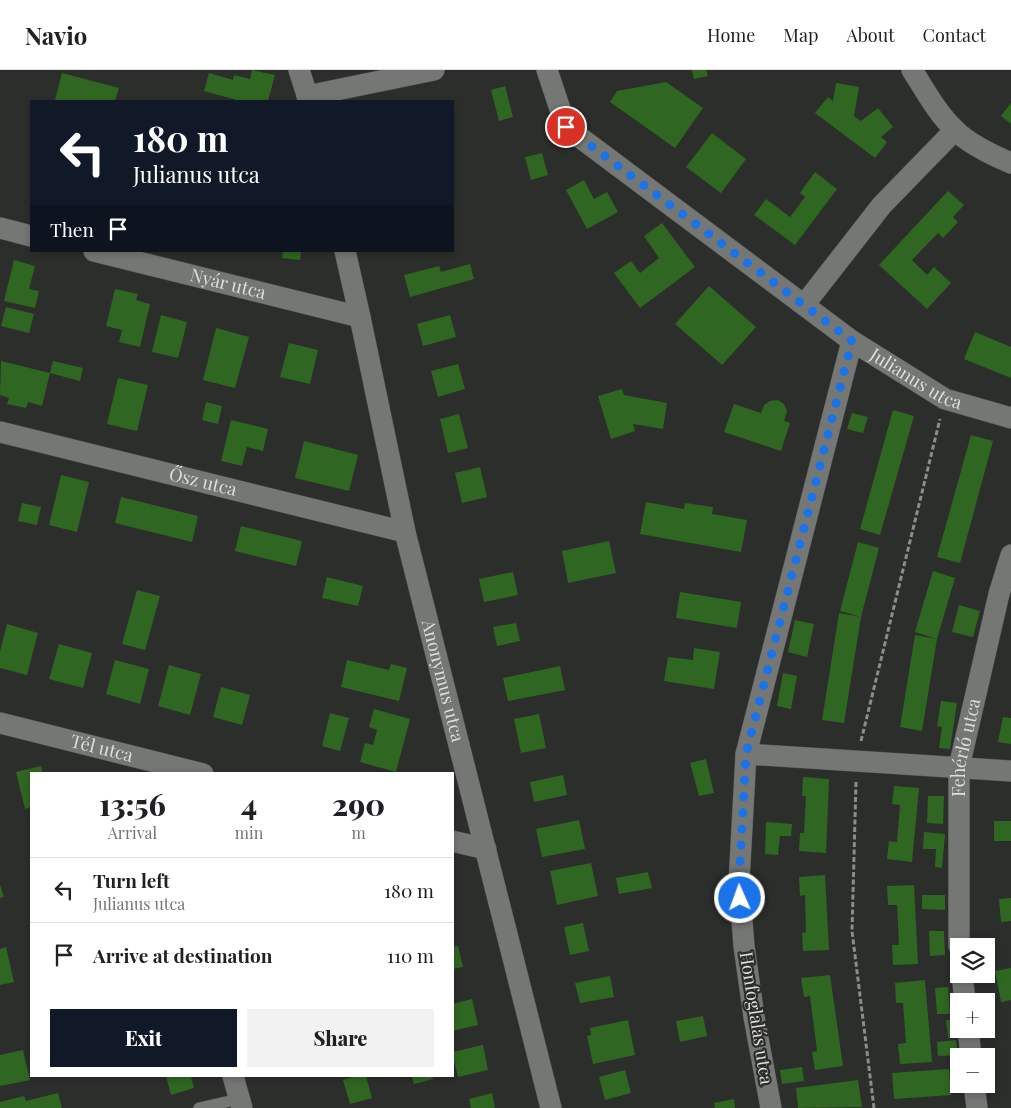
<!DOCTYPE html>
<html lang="en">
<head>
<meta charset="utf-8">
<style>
	:root { --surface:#fff; --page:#f2f2f2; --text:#202124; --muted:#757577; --line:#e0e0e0; --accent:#111827 }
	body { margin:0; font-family:"Playfair Display",serif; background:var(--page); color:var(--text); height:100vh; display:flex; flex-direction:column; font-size:19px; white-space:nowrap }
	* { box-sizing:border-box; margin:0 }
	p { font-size:16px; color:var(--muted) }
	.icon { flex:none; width:28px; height:28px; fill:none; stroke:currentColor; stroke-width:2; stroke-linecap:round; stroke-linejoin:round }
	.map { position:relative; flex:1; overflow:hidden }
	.panel { position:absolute; left:30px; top:702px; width:424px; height:305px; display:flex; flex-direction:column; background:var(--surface); border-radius:0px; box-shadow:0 2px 8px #0003 }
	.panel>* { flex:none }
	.top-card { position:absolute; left:30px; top:30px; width:424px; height:152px; border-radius:0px; box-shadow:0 2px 8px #0003; background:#111827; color:#fff; overflow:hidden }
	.buttons { position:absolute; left:950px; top:868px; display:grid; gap:10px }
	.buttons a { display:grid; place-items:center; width:45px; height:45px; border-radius:0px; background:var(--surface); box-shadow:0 2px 8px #0003; font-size:25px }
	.pin { position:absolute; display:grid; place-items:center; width:42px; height:42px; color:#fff; margin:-21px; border:2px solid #fff; border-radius:50%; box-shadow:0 1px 5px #0007 }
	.me { position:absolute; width:55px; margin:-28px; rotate:358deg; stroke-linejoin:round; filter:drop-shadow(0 0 4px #0008) }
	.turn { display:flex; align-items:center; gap:18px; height:105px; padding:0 20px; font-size:22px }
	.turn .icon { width:65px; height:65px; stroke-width:2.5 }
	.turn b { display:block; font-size:35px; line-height:42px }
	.then { display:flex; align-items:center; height:48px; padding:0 20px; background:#0003; gap:10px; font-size:19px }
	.eta { display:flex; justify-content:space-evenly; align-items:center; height:85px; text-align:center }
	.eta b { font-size:30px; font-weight:800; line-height:35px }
	.primary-button { display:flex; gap:10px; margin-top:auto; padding:10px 20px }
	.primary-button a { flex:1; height:58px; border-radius:0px; background:var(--accent); color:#fff; font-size:20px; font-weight:800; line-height:58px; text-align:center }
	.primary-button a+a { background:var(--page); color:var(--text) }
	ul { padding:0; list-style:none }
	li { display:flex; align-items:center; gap:15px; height:65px; padding:0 20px; border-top:1px solid var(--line) }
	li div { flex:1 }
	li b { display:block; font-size:19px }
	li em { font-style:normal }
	header { display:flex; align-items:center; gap:30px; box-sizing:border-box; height:70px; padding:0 25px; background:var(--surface); border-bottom:1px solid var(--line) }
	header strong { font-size:24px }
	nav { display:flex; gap:28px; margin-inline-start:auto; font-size:18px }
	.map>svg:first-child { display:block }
	.building { fill:#2f6621 }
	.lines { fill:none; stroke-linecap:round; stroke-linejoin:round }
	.lane-casing { stroke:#484a48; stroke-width:12 }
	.street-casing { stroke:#484a48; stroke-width:22 }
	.path { stroke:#8c8d8b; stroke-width:3; stroke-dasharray:5 2.5; stroke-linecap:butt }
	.lane { stroke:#747773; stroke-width:11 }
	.street { stroke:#747773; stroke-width:21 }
	.route { stroke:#1a73e8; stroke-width:9; stroke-dasharray:0 16.2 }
	.labels { text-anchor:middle; stroke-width:4.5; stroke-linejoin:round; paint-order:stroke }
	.street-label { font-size:18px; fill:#dddedc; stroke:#2c2e2b }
</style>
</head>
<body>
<header>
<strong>Navio</strong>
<nav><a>Home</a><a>Map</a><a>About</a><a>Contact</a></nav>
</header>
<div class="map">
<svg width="1011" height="1038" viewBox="0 0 1011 1038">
	<rect width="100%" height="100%" fill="#2c2e2b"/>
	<path class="building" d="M252 0 275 5 268 31H240L204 21 209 3 233 10 234 5 250 9Z
		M692 0H706L708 6 694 9Z
		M62 3 119 18 115 31H60L55 30Z
		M666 12 703 38 675 78 610 32 617 21Z
		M836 13 859 17 854 46 861 51 878 38 893 57 881 67 887 72 875 88 815 43 828 27 833 31Z
		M505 16 513 47 499 51 491 20Z
		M1011 33V54L1001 46Z
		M712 63 746 89 721 123 686 97Z
		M542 83 548 105 531 110 525 87Z
		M815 102 837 119 795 175 754 145 766 129 790 147 805 127 800 123Z
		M584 110 594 129 607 122 618 142 587 159 566 120Z
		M948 121 964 135 953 147 958 152 943 168 938 163 912 190 927 205 934 197 951 213 927 239 879 195Z
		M662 153 695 197 640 238 614 203 631 191 640 203 659 188 644 166Z
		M283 181H301L300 190 282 188Z
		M14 190 35 196 29 219 39 221 35 238 4 231Z
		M470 194 474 209 410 227 404 205 439 196 441 202Z
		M709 216 756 257 722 295 675 254Z
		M115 219 138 224 136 230 150 234 140 277 119 272 122 260 106 256Z
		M6 237 34 244 29 263 1 256Z
		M161 245 187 252 178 288 152 282Z
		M450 245 456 267 423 276 417 254Z
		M216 258 249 267 235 318 203 310Z
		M975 262 1011 277V308L964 289Z
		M289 273 318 280 310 314 280 307Z
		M1 291 50 303 42 336 28 332 26 338 7 334 9 328 0 325Z
		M53 291 83 298 80 311 50 303Z
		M458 294 465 319 438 327 431 301Z
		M118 308 148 315 137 361 107 354Z
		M622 319 624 325 667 333 663 359 633 354 635 361 611 369 598 326Z
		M778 330 784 334 787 341 784 351 790 353 781 381 724 362 734 334 761 343 764 335 770 331Z
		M206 332 222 336 218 354 202 350Z
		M893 340 914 346 880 465 860 459Z
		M852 343 868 347 863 363 847 359Z
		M459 344 468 378 448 383 440 349Z
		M231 350 268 359 263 381 247 377 242 396 221 391Z
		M971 365 993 371 960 493 937 487Z
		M304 371 358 385 349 421 295 408Z
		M480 397 487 427 462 433 455 403Z
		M61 405 89 412 77 462 49 455Z
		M121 427 198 446 192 472 115 453Z
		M646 432 684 439 685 433 713 437 712 444 747 450 741 482 640 464Z
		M22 433 41 437 37 455 18 451Z
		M241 456 302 471 296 496 235 481Z
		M609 471 616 503 568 513 562 481Z
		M858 472 879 478 861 547 840 541Z
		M933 501 955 508 937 569 915 562Z
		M513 502 518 525 484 532 479 509Z
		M327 507 363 516 358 536 322 528Z
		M137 520 160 526 145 580 122 574Z
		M680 522 741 532 737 558 676 548Z
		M959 535 980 541 973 567 952 562Z
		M839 543 861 547 844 653 822 650Z
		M795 550 814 554 807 587 788 582Z
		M516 553 520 571 497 576 493 557Z
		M7 554 38 563 27 605 0 598V581Z
		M915 565 937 569 922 661 900 657Z
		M59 574 92 583 83 618 49 609Z
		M694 578 720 582 714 619 664 611 668 587 693 590Z
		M115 590 149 599 140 634 106 624Z
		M347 590 389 600 391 594 407 598 399 631 341 617Z
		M169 595 201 604 190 645 158 636Z
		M560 596 565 620 508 631 503 608Z
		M783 603 797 606 791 639 777 636Z
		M221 617 250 625 242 655 213 647Z
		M941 631 957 633 950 679 939 678 942 657 937 656Z
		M374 639 410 649 396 702 360 692 365 673 373 675 377 660 369 657Z
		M330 643 349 648 340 681 322 676Z
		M539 644 546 678 521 683 514 649Z
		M1003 647 1011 648V674L998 672Z
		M706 689 714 723 699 726 690 693Z
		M41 696 43 704H31V737L25 739 16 702Z
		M563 705 567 725 534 732 530 712Z
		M803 707 829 709 826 783 799 781 800 763H804L805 744 806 726H802Z
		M894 716 919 718 912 792 887 789 889 771 897 772 900 735 892 734Z
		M928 726H944L943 754 927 753Z
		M579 750 585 779 542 787 536 759Z
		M994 751H1011V771H994Z
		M766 752 792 754 791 766H780L778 785 765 784Z
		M924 762 945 764 942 798 935 797 936 779H923Z
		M591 793 598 826 557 835 550 801Z
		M648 802 652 818 619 824 616 808Z
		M825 805 829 880 803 881 802 863 806 862 805 825 800 826 799 807Z
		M0 815 4 827 0 828Z
		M914 815 918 894 893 895 892 875H899L897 835H888L887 816Z
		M922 825H945V840L922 839Z
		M1011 828V851L1001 852 999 829Z
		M583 853 589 881 570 885 564 857Z
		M929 861H944L945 885 930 886Z
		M458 876 463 897 452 899V877Z
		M6 877 14 912 0 915V879Z
		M1011 898V930L1001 932 995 901Z
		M830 905 843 996 815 1000 812 982 817 981 810 926 804 927 801 908Z
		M610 906 614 927 580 933 575 913Z
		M925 910 932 992 900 994 898 974 906 973 903 933H896L895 913Z
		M948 917 950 944H937L935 918Z
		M472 929 478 955 452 961V934Z
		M703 946 707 966 680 972 676 951Z
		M628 950 635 985 593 994 587 966 591 965 590 958Z
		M946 950H953L955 968H948Z
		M956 970 958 985 938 986 937 972Z
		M483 975 488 1000 458 1007 452 982Z
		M23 980 30 1010 0 1016V985Z
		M802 997 804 1011 782 1014 780 1000Z
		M949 999 951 1025 894 1029 892 1003Z
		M625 1000 631 1023 605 1030 599 1007Z
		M166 1006H191L194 1018 171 1025Z
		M355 1006H366L372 1028 350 1034 343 1010Z
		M412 1006H432L433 1009 414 1014Z
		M858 1010 862 1037 798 1038 796 1018Z
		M58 1023 62 1038H0V1032L24 1026 26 1031Z
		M492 1023 495 1038H471L469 1029Z
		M734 1029 735 1038H715L714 1033Z"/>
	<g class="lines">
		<g class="lane-casing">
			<path id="lane" d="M199 1038 239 1029"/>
		</g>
		<g class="street-casing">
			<g id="street">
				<path d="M299 0 309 31"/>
				<path id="s1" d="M547 0 566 57 852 271 945 329 1011 348"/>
				<path d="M912 0C925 20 937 43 955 60 969 74 992 85 1011 93"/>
				<path d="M307 26 434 0"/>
				<path d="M0 158 31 166"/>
				<path id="s2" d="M94 181 360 247"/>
				<path id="s3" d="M345 181 360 247 405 462 551 1038"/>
				<path d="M804 235 882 135 955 60"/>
				<path id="s4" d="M0 362 405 462"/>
				<path id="s5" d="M0 653 203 704"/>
				<path d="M746 684 1011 701"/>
				<path d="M452 771 486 779"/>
				<path id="s6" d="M959 876V697L999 524 1011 485"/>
				<path d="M962 904 965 931"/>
				<path d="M968 959 971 986"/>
				<path d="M233 1006 242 1038"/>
				<path d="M974 1014 977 1038"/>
				<path d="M771 1038 754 947 744 876 739 812 746 684 852 271"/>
			</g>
		</g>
		<path class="path" d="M861 671 940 349
			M856 712 852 861 874 1038"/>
		<use href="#lane" class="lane"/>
		<use href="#street" class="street"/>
	</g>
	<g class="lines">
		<path class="route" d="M566 57 852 271 746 684 739 812 740 828"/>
	</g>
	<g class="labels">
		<g class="street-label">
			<text dy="6" stroke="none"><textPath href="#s2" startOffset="138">Nyár utca</textPath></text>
			<text dy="6" stroke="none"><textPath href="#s1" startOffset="492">Julianus utca</textPath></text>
			<text dy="6" stroke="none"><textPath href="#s4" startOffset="209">Ősz utca</textPath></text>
			<text dy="6" stroke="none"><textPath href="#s3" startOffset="441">Anonymus utca</textPath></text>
			<text dy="6" stroke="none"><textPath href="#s5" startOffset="105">Tél utca</textPath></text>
			<text dy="6" stroke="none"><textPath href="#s6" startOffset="199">Fehérló utca</textPath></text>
			<text transform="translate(756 948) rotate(81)" y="6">Honfoglalás utca</text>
		</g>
	</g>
</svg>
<div class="buttons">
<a><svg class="icon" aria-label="layers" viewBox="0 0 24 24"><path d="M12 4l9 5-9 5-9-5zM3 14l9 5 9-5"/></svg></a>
<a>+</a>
<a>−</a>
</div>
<div class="pin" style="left:566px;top:57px;background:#d93025"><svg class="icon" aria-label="arrive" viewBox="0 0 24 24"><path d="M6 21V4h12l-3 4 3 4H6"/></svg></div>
<svg class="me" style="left:740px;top:828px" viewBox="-20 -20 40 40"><circle r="17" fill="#1a73e8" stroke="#fff" stroke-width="3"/><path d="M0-11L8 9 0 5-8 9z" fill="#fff"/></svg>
<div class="top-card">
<div class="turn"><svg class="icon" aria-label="left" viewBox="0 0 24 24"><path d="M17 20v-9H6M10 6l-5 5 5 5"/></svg><div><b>180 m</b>Julianus utca</div></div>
<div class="then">Then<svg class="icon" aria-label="arrive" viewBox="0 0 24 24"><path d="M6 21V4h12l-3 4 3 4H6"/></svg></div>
</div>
<section class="panel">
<div class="eta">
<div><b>13:56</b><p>Arrival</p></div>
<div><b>4</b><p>min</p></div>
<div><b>290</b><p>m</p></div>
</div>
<ul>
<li><svg class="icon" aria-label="left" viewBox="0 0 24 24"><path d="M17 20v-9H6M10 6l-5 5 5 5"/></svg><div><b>Turn left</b><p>Julianus utca</p></div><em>180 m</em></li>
<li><svg class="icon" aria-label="arrive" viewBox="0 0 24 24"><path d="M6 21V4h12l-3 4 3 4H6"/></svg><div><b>Arrive at destination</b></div><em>110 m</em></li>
</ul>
<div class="primary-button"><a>Exit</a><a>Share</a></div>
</section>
</div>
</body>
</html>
